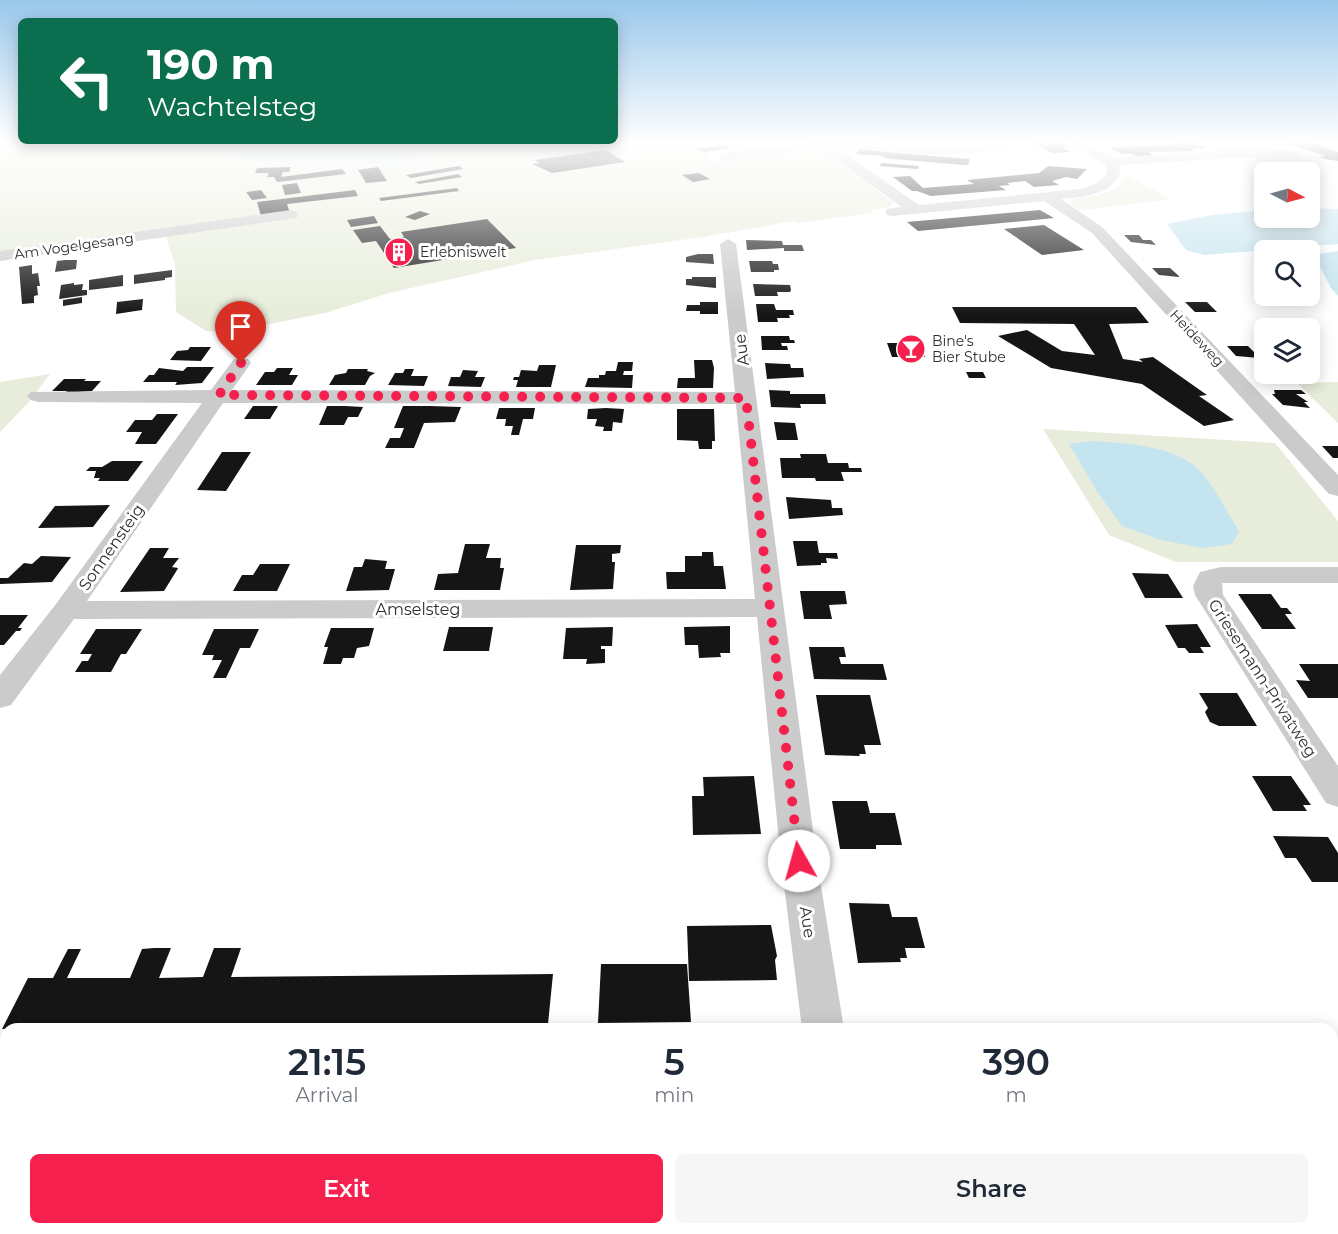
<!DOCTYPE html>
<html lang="en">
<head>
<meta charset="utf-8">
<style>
	:root { --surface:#fff; --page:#f6f6f7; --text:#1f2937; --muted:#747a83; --accent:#f5204d }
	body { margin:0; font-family:Montserrat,sans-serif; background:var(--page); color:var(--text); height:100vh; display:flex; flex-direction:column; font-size:22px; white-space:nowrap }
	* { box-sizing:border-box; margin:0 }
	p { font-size:20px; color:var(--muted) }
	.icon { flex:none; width:33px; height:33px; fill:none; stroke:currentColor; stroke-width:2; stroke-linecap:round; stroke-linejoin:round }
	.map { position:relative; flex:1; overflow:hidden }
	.sheet { position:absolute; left:0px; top:1023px; width:1338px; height:212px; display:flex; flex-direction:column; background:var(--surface); border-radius:18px 18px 0 0; box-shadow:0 3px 15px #0003 }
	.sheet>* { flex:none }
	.banner { position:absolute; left:18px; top:18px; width:600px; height:126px; border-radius:9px; box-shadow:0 3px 15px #0003; background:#0b6e4f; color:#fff; overflow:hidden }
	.needle { width:39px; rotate:96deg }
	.controls { position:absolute; left:1254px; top:162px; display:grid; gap:12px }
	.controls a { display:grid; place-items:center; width:66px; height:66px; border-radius:9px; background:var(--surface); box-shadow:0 3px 15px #0003; font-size:30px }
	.pin { position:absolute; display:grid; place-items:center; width:51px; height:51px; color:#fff; margin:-62px -26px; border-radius:50% 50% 50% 0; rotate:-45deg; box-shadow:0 0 6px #0007 }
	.pin .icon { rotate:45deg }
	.me { position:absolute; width:66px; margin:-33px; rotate:353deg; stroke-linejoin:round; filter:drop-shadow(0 0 4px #0008) }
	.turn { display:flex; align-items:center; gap:21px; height:126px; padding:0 30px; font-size:27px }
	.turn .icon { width:78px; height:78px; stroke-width:2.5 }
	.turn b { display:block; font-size:42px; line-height:51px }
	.eta { display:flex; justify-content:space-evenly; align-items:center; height:102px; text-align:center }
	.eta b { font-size:36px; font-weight:600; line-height:42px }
	.action { display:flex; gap:12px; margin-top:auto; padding:12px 30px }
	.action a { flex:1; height:69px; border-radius:9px; background:var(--accent); color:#fff; font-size:24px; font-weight:600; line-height:69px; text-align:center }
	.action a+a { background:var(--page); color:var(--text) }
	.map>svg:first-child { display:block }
	.green { fill:#e7edda }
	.water { fill:#c4e4ef }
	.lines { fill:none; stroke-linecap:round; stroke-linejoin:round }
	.stream { fill:#c4e4ef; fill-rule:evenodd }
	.canal { fill:#c4e4ef; fill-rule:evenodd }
	.building { fill:#151515 }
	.street { fill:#cbcbcb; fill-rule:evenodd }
	.route { stroke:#f5204d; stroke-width:10; stroke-dasharray:0 18 }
	.labels { text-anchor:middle; stroke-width:6; stroke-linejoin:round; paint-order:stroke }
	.far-street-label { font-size:14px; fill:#2e2e2e; stroke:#fff }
	.far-poi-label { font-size:14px; fill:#2e2e2e; stroke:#fff; text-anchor:start }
	.street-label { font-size:16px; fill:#2e2e2e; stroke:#fff }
</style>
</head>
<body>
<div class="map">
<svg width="1338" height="1234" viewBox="0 0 1338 1234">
	<rect width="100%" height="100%" fill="#fff"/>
	<path class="green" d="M0 142H750L759 150C752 151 742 154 735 153 724 151 714 145 704 155L715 163 819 148 893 202 889 207 872 210 871 213 796 223 791 219 793 221 703 237 535 260 389 293 325 313 228 332 206 331 176 312 175 265 166 236 0 253Z
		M1126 175 1171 199 1081 210 1070 204 1074 199C1091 197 1120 194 1126 175Z
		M50 374 29 402 0 432V382Z
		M1338 382V423L1297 383Z
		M1043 429 1275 443 1338 521V562H1176L1109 535Z"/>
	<path class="water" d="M1310 208 1338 209V244L1204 255 1186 250 1167 224 1212 215 1264 210V218H1310Z
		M1338 251V296L1331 288 1315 257 1319 254Z
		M1091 441C1125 443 1177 445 1201 472 1216 489 1227 512 1239 531L1232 544 1202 548 1161 540 1122 526 1098 493 1069 444Z"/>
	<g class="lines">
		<path class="stream" d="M627 142H631L633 146 632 147 657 142 659 143 629 150 624 154 614 156V154L622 152 629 146Z"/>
		<path class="canal" d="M244 142H272L270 145 249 149 273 154 413 156 420 160 413 164 273 162C260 161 243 159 234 150Z"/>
	</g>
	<path class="building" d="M1031 142 1061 143 1067 146 1061 147 1071 152 1052 153Z
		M1202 142 1198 144 1207 148 1190 149 1195 151 1148 152 1153 155 1137 156 1132 154H1122L1110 148Z
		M1290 142H1310L1338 152V161L1325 159 1319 157 1326 156 1285 143Z
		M725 145 730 148 705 152 695 149Z
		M859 148 886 152 970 159 968 165H964L883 158 884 156 856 154Z
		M606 150 625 162 552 173 532 164 539 163 535 160Z
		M881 163 919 166 918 169 880 166Z
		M459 166 463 169 411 178 406 175Z
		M1048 166 1087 169 1077 179 1066 177 1052 181 1059 185 1034 187 1025 181 1007 183 1010 185 999 186 1006 190 931 196 917 191H912L893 177 910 176 923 188 974 184 967 180 1039 173Z
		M291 167 289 172H283L281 177 342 169 346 174 277 182 274 177H267L269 173H255L257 168Z
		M378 167 387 181 366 183 358 170Z
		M699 173 710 179 693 182 682 175Z
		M458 174 462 177 419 184 415 182Z
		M297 183 301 193 285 195 282 185Z
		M457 188 459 191 381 201 379 198Z
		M261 190 267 198 252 200 246 192Z
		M355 190 358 196 287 204 290 213 261 216 257 202Z
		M1040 210 1054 218 918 231 907 222Z
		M420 211 430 214 415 220 405 217Z
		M374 216 378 223 351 227 347 220Z
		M487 219 516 248 394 268 376 241 362 243 353 230 380 226 390 239 404 237 401 232Z
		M1044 225 1084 250 1042 255 1004 229Z
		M1124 235H1139L1143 240H1151L1156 245 1131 242Z
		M746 240 782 241 783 245H802L804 251H784V248L747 250Z
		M698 254H713L714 264 686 262V257Z
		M65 260H77L76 269 55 272 57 261Z
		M749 261H772L773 264H778L779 270H774V272H751Z
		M32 265V274L38 273 40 286H37L38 295 34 296V303L22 304 19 267Z
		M1152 268H1170L1180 277 1159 275Z
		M172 270V277L165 278V280L134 284V275Z
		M123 275V286L89 290V280Z
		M692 277H716V288L686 285V279H692Z
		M74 283V285L83 284 82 290H87V295L59 299 61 285Z
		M753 284 790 285 791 290 790 292H777L778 296H755Z
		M82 297V303L63 306V300Z
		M143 299 142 310 116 314 117 302Z
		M700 302H718V314H700V311H686L687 305H700Z
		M1185 302H1207L1217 312H1195Z
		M756 304H774L776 310H793L794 315H789L790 318H777L778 322H758Z
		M952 307H1136L1149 323 1109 324 1123 359 1143 362 1139 359 1153 357 1207 395 1199 396 1234 420 1204 426 1142 384 1051 368 998 336 1027 330 1062 351 1095 355 1074 324 960 323Z
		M1263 320H1294L1303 328H1271Z
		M761 336H789L790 340H794L795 343H781L782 346H787L788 350H762Z
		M887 343H919L925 357H892Z
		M1227 346H1248L1260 358 1236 356Z
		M190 347H211L201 361 170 360 177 351 188 350Z
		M694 360H712L714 368 713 388H677L678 378H695Z
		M618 362H633L632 371H624L623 375H633L632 388 585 387 588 378H599V375H605L606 371H616Z
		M765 363 785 364H790L791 368H803L804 377 767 379Z
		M539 365H556L551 387H516L518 380H513L514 377H519L521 370 537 371Z
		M187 367H214L202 383 175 385 177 382H143L149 375H154L159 368 183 371Z
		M277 368H293L289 375H298L292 385H256L265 372H274Z
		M348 369H368L367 371 375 373 370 376 365 385H329L335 375 346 373Z
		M405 369H414L411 376H428L424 386 388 385 395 373H403Z
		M463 370 478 371 475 377H485L481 387 448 386 451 377H460Z
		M966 372H983L986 378H969Z
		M64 379H86L84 381H101L92 391 65 393 67 391H52Z
		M769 390 790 391V394H825L826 404H800L801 408 771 407Z
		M1274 390H1301L1306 394H1296L1308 402H1304L1310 408 1283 405 1272 394H1275Z
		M253 406H278L270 419H244Z
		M327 406H345L363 407 358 417H348L344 425H319Z
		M403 406H430L461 407 455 422 424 423 414 448H385L390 438H400L404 428H394Z
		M499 408H535L533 419H523L519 435H511L513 426H505L506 419H496Z
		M606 408 624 409 622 423 613 422 612 431H603L604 427 595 426 597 419H587L588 409Z
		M677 409H714L715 441H712V449H699L698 441 677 440Z
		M157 414H178L156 444H135L142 432H126L135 420H152Z
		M774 422 795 423 798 440H777Z
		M1322 446H1338V458H1333Z
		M222 452H251L226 491 197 490Z
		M800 454H826L828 463H848L849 468H861L862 472H841L844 481H816L815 478H782L780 458H801Z
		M112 461H143L128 481H98L100 478H94L96 471H86L90 467H102Z
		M786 497 831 500 832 508H842L843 515 789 519Z
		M110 505 93 527 38 528 55 506Z
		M793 541H817L819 553H837L838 559 826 558 827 563H821V565L797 566Z
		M465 544H490L486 558H501L500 568H504L500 590H434L438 574 458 573Z
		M576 545H621L620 553 612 554V562H615L613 589 570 590Z
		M150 548H169L163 558H179L172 567 178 568 177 570 164 591 120 592Z
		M702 552H713L714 566H723L726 589H667L666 572H685V556H702Z
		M41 556 71 557 52 582 0 584V578H8L24 563 32 564Z
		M365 559 387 561 385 569H395L389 590 346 591 354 567H362Z
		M260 564H290L277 591H233L242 575H253Z
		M1132 573 1168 574 1183 598H1145Z
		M800 591H845L847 604 829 605 832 619H804Z
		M1238 594H1271L1281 608H1287L1292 614H1285L1296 629H1262Z
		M0 615H28L18 628H22L20 631H16L4 645H0Z
		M1197 624 1211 647H1200L1204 653H1189L1185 648H1178L1165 625Z
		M730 626V653H720L721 657 699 658 698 645H685L684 627Z
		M449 627H493L489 651H443Z
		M613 627 612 646H601V649H605V663L586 664 587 659H563L566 628Z
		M331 628H374L369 646 357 648 354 658H343L341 664H323L328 647H324Z
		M96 629H142L126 654H121L111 672H75L82 661H88L92 654H80Z
		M214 629H259L250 648H240L226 678H213L222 660H212L214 655H202Z
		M809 647H844L846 657H839L841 664H883L887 680 814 679Z
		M1299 664H1338V698H1308L1296 680 1310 681Z
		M1199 693H1237L1257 726H1219L1210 722 1205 712 1208 708Z
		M816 695H870L881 745H864L866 754H859L860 756 825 755Z
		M754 776 761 834 693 835 692 796H704L703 777Z
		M1252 776H1291L1311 805H1303L1307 811H1273Z
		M832 801H867L870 813H895L902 845H876V849H840Z
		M1273 836 1328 837 1338 853V882H1312L1296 858H1285Z
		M849 903 889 904 892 917H917L925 948H905L907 958H900L901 962 858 963Z
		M771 925 777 956 775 960 777 980 689 981 687 926Z
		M154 948H171L159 978 203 977 214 948H241L231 977 553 974 548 1024 2 1029 28 978H53L68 949H81L67 978H130L142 949Z
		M601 964H687L691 1022 598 1023Z
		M984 1026 985 1029H920V1027Z
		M6 1123V1182H0V1135Z
		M629 1228H695V1230L629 1232Z
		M721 1228H794V1234H722Z
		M922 1228H985L987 1234H923Z"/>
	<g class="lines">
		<path class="street" d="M812 142H866L941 147 1000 143 1006 147 1000 151 941 155 837 148 919 205 1080 189 1095 184 1106 176 1107 169 1104 164 1067 142H1082L1111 157 1171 155 1249 148 1297 151 1298 154 1297 157 1292 158C1234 155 1176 163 1118 165L1121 169C1115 195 1083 197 1061 199L1102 227 1338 475V496L1329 494 1092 233 1044 201 892 216 887 215 885 212 887 209 902 207 821 149 724 161 717 157 724 153Z
			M291 210 296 212 299 215 296 218 0 261V251Z
			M728 239 736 244 817 861 844 1029H802L781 861 757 617 74 619 11 705 0 708V675L56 604 202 403 38 402 31 400 27 396 31 392 211 390 234 359H248L251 363 232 390 735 392 720 244ZM223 403 736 404 755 599 87 601Z
			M1221 567H1338V583H1222L1223 595 1338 766V807L1326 803 1195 595 1193 586 1200 572Z
			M0 1047H6V1089H0Z
			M824 1228H872L873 1234H823Z"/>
	</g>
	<linearGradient id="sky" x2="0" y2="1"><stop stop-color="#99c7eb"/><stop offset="0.45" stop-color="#fff"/><stop offset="1" stop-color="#fff" stop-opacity="0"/></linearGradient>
	<rect width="1338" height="315" fill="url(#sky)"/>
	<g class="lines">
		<path class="route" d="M241 363 219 395 746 398 799 861"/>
	</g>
	<defs>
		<g id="building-disc" transform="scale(1.5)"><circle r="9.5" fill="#f5204d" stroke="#fff"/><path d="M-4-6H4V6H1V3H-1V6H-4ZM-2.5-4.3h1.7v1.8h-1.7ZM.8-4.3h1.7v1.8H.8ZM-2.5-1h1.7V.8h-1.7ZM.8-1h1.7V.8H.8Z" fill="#fff"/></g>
		<g id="bar-disc" transform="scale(1.5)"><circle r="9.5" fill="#f5204d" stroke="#fff"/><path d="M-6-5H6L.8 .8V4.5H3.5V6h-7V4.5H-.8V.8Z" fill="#fff"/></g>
	</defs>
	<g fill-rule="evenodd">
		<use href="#building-disc" x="399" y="252"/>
		<use href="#bar-disc" x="911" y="349"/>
	</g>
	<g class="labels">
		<g class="far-street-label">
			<text transform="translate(74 246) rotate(-8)" y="5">Am Vogelgesang</text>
			<text transform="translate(1197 338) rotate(47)" y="5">Heideweg</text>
		</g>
		<g class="far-poi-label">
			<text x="420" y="257">Erlebniswelt</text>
			<text x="932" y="346">Bine's<tspan x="932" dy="16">Bier Stube</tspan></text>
		</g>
		<g class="street-label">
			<text transform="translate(741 350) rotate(-97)" y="6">Aue</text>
			<text transform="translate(111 547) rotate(-55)" y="6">Sonnensteig</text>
			<text x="418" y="615">Amselsteg</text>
			<text transform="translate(1263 678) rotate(57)" y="6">Griesemann-Privatweg</text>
			<text transform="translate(808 922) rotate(82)" y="6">Aue</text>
		</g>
	</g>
</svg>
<div class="controls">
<a><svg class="needle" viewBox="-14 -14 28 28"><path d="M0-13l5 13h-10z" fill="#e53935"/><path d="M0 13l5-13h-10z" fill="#747a83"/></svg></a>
<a><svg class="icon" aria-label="search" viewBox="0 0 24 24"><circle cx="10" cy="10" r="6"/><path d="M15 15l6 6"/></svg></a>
<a><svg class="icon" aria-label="layers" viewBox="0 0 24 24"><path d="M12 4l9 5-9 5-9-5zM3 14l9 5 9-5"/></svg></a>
</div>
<div class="pin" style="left:241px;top:363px;background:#d93025"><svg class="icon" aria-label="arrive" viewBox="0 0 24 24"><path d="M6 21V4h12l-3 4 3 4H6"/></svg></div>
<svg class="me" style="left:799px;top:861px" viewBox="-20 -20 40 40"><circle r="19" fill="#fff"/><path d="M0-13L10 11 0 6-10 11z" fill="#f5204d"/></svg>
<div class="banner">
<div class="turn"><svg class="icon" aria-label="left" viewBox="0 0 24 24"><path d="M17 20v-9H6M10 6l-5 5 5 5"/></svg><div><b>190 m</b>Wachtelsteg</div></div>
</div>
<section class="sheet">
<div class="eta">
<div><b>21:15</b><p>Arrival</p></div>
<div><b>5</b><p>min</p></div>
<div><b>390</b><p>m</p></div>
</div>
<div class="action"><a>Exit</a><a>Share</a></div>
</section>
</div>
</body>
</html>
